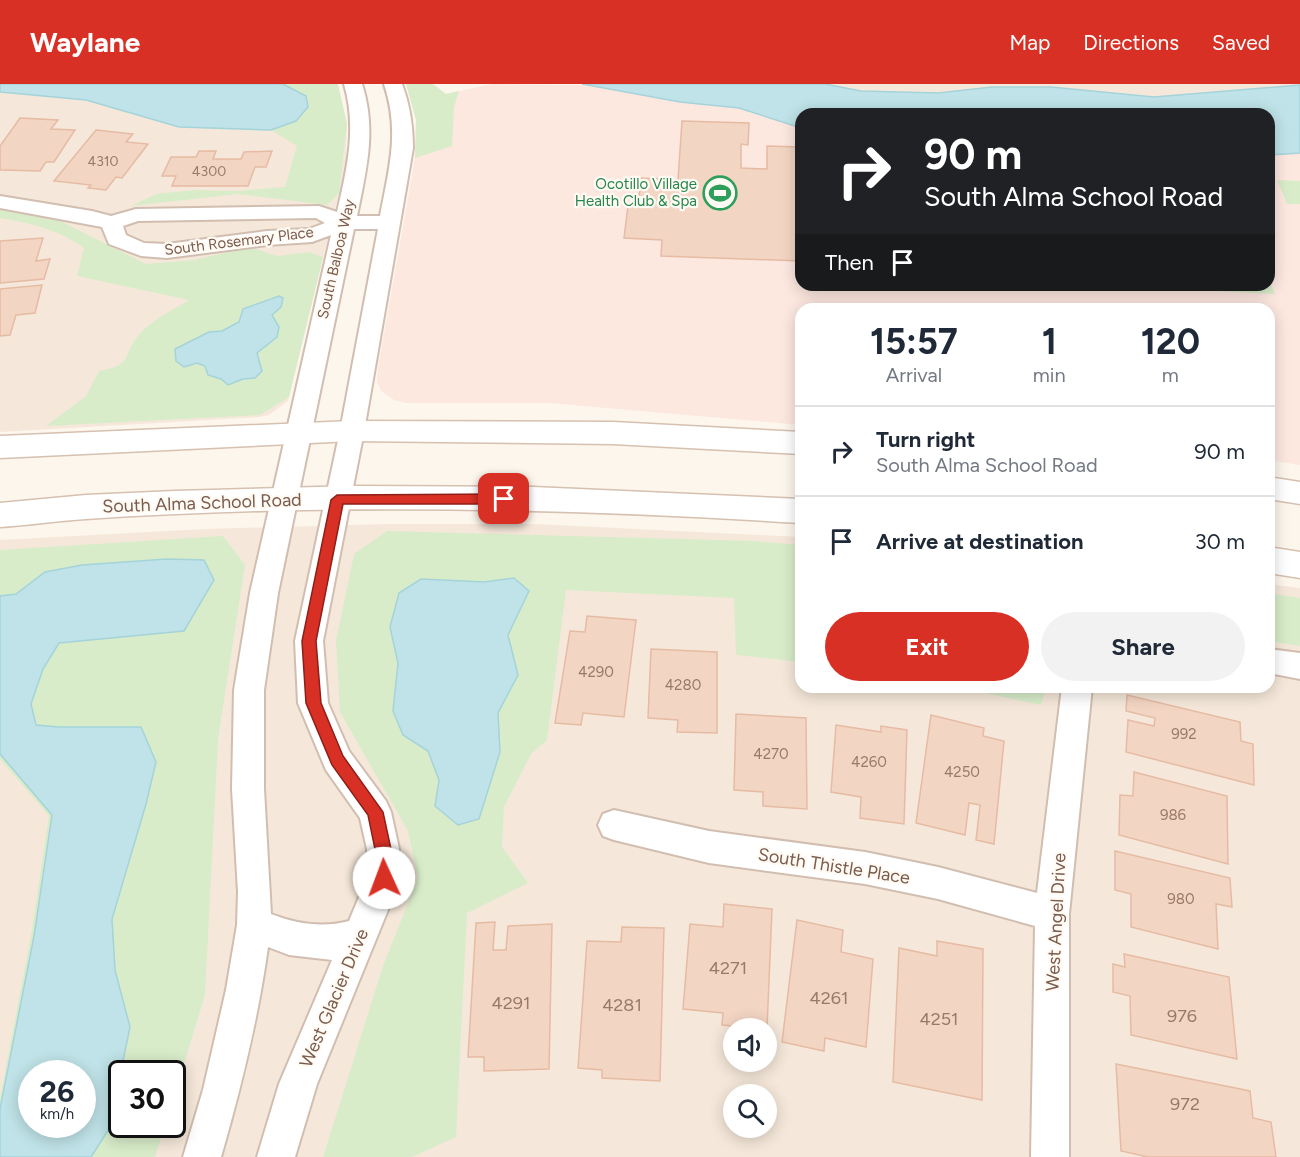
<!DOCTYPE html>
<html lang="en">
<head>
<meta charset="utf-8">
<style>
	:root { --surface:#fff; --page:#f2f2f3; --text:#1f2937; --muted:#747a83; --line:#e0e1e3; --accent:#d93025 }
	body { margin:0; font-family:Figtree,sans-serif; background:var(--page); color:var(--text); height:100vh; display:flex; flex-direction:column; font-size:22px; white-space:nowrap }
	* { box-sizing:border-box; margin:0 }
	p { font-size:20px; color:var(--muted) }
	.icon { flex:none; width:33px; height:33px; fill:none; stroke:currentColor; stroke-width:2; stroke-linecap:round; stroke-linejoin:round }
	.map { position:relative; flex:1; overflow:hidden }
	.drawer { position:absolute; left:795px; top:219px; width:480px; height:390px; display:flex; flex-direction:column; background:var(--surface); border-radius:18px; box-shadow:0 3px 15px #0003 }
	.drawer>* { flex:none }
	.top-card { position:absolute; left:795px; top:24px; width:480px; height:183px; border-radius:18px; box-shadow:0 3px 15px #0003; background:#202124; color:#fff; overflow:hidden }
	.buttons { position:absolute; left:723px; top:934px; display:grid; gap:12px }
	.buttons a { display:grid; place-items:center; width:54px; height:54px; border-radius:50%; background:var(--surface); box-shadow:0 3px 15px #0003; font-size:30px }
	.speed { position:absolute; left:18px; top:976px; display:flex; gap:12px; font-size:30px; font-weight:700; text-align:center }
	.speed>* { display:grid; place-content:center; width:78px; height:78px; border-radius:50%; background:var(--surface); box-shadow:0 3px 15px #0003; line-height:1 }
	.speed small { font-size:15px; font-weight:400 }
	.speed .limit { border:3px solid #111; border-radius:9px; background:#fff; color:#111 }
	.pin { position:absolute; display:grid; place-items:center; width:51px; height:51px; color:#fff; margin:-26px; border-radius:12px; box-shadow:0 3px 9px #0006 }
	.me { position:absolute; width:66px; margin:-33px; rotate:358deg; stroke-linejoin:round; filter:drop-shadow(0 0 4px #0008) }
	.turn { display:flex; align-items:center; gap:21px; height:126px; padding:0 30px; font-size:27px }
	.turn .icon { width:78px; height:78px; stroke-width:2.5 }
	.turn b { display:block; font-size:42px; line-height:51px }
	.then { display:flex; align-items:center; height:57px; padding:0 30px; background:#0003; gap:12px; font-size:22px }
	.eta { display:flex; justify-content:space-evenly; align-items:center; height:102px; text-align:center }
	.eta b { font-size:36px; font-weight:700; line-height:42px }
	.cta { display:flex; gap:12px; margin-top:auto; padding:12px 30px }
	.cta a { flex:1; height:69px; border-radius:36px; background:var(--accent); color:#fff; font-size:24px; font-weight:700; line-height:69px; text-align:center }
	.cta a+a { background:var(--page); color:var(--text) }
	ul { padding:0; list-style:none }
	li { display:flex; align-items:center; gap:18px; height:90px; padding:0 30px; border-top:2px solid var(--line) }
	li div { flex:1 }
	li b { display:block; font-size:22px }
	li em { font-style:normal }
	header { display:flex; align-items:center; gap:36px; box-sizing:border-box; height:84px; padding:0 30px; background:var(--accent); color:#fff }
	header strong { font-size:28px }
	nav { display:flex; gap:33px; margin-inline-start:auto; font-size:21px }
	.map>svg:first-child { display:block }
	.residential { fill:#f5e8da; fill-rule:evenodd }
	.commercial { fill:#fde8e0 }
	.green { fill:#d8ecc9; fill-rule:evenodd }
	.water { fill:#bfe3e8; stroke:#a5d3da; stroke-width:1.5; fill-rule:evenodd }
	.building { fill:#f3d5c3; stroke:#e6bba3; stroke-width:1.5 }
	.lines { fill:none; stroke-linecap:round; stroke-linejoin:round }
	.minor-casing { stroke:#d1beb0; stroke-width:4 }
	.secondary-casing { stroke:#d6c0b0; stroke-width:3 }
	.minor { fill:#fff; fill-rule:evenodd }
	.secondary { fill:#fff; fill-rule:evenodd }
	.route { fill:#d93025; stroke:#8d1f18; stroke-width:1.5 }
	.labels { text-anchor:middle; stroke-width:4.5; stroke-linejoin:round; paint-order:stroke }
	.far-number-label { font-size:14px; fill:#987a6a }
	.far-leisure-label { font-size:15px; fill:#27864d; stroke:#fffaf3; text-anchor:end }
	.far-street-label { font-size:15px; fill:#7a5c4d; stroke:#fffaf3 }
	.number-label { font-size:15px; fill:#987a6a }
	.street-label { font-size:18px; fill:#7a5c4d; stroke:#fffaf3 }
	.near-number-label { font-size:18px; fill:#987a6a }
</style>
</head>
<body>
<header>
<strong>Waylane</strong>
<nav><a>Map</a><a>Directions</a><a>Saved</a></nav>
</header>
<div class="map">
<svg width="1300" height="1073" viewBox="0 0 1300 1073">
	<rect width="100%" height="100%" fill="#fdf6ec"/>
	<path class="residential" d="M283 0H337L347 40 346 74 339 109 288 317 269 331 259 333 0 348V8L86 16 179 43 306 12Z
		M589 0H1300V69L1269 71V30H801V44Z
		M387 440H535L801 453V603H1269V500L1300 504V1073H0V456L204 445ZM734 945H766V978H734ZM32 990H82V1041H32ZM122 990H172V1041H122ZM734 1011H766V1044H734Z"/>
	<path class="commercial" d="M433 0 446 10 492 0 595 1 680 18 739 24 801 44V201H1269V71L1300 69V381L1269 376V225H801V341L549 319H406L394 316 381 307 377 298 378 284 415 74 416 36 412 17Z"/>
	<path class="green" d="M283 0H338L347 40 339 109 327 121 238 110 131 122 156 110 193 106 237 107 285 103 297 62 271 46 296 37 306 12Z
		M406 0H433L446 10 459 7 454 23 452 62 415 74 416 36Z
		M1277 96 1300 97V120H1287Z
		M0 125 56 135 146 180 194 176 250 163 277 172 309 168 323 173 289 313 260 331 46 342 86 312 99 287C135 280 120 274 138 252 151 236 173 226 189 216L77 192 84 164C60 146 30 139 0 134Z
		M1269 197 1275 210 1175 205 1174 201H1269Z
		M387 447 754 457 801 461V578L736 571 734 514 566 506 547 656 531 670 504 723 502 763 528 799 467 829 456 1053 412 1073H323L383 882 418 794 408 747 340 628 336 557 354 470Z
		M223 452 245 481 218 655 205 911 173 1016 172 990H122V1041H165L155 1073H0V1014L31 852 49 732 0 675V466ZM32 990H82V1041H32Z
		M1269 509 1300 514V562L1269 557Z
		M957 603H1046L1041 621Z"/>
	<path class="water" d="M0 0H283L306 12 308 23 296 37 271 46 179 43 86 16 0 8Z
		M582 0H825L861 7 938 9 992 3H1051L1154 13 1300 1V69L1269 71V30H801V44L739 24 680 18Z
		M279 212 283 214 281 223 272 231 279 243 277 253 257 269 262 287 255 294 243 295 228 301 221 295 208 291 205 282 197 279 184 283 176 277 175 265 209 248 222 247 239 238 243 225Z
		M167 475 204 476 214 496 184 547 59 559 43 585 31 620 36 641 59 643H141L156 678 146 720 112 835 115 886 130 943 109 1045 91 1073H0V1025L34 852 52 731 0 670V512L16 510 45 488 82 481ZM32 990H82V1041H32Z
		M514 494 529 507 508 551 518 591 498 629 500 668 479 735 458 741 435 722 439 696 428 667 403 651 393 627 398 579 390 543 399 509 421 495 484 498Z"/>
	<path class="building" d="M20 34 58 36 51 45 75 46 54 78H46L40 87 0 86V62Z
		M682 37 749 39 748 61 741 60V84L767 85V62L801 63V177L661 172 662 156 624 154 628 122H638L641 94 678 96Z
		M96 46 133 50 126 58 148 60 122 94 116 93 106 106 88 104 91 101 54 97Z
		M199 67H216L213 75H241L244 68 272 67 266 83H255L248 102H172L176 92H162L171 73H196Z
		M43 154 36 177 50 175 44 195 0 199V157Z
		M42 201 35 229 16 231 10 251 0 252V205Z
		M587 532 636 536 624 633 583 629 581 641 555 639 570 547 585 548Z
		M651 565 717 568V649L677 648 678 636 648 634Z
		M1127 611 1240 638 1241 657 1253 660 1254 701 1126 668 1128 636 1154 642 1155 634 1126 627Z
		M736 630 806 634 807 725 763 722V708L734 706Z
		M931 631 984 644 983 652 1004 657 994 760 976 756 980 721 969 719 965 751 916 739Z
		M836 641 881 648V642L907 646 904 740 860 734 861 713 831 708Z
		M1134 688 1227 712 1228 780 1119 751 1120 711 1133 712Z
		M1115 767 1230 794 1232 823 1216 820 1218 865 1131 843V810L1115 806Z
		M724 820 772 825 767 945 722 941 723 929 683 925 690 840 723 843Z
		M797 836 843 846 841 868 873 875 866 963 825 954 824 967 782 958Z
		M495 838 493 866H506L508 842 552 840 549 985 484 987V973H468L476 839Z
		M622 843 664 844 660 997 602 994V986L578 984 587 857 621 858Z
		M937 857 983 865 982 1016 893 998 899 864 937 872Z
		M1124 870 1229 893 1237 975 1131 951 1130 912 1113 908V880L1125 883Z
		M1116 980 1250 1007 1253 1034 1271 1038 1276 1073H1148L1121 1067Z"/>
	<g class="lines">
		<g class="minor-casing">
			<path id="minor" d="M344 0H362C377 46 366 87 357 132H380C389 84 400 48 384 0H402C410 21 413 42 413 64L364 347 323 557 328 619 349 667 386 717 391 728 399 765 401 794 317 1000 295 1073H257L279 1000 332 876 289 871 268 863C258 935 241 1004 221 1073H183L203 1006 226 906 237 841 238 808 232 705 234 606 250 509 331 151 312 158 267 161 167 174 141 172 109 160 102 143 0 124V112L92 127 111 132 136 125 319 122 337 128C347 84 357 44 344 0ZM316 134 325 139 309 145 267 147 167 160 144 159 126 151 123 142 138 137ZM354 145H378L340 347 295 557 298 619 326 686 360 734 367 765V794L349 837C323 844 297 840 271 830L264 705V606L278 509Z
				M1269 565 1300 569V595L1269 589Z
				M1062 603H1092L1069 830V1073H1031L1035 842 938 815 865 800 709 779 614 756 603 752 598 741 603 730 614 726 709 747 865 768 938 783 1037 809Z"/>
		</g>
		<g class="secondary-casing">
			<path id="secondary" d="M352 337 613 338 801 348V370L613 360 352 357 0 374V352Z
				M1269 393 1300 398V420L1269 415Z
				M354 402 533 403 801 415V439C563 424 324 419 86 435 57 437 29 441 0 443V419L86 411 175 407Z
				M1269 463 1300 468V494L1269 489Z"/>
		</g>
		<use href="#minor" class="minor"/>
		<use href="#secondary" class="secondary"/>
	</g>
	<path class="route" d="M504 410 511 415 504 420H343L316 557 321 619 343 672 383 728 391 765 392 794 390 799 384 802 379 799 376 794 375 765 368 731 332 681 306 619 302 557 331 416 337 411Z"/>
	<defs>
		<g id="stadium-ring" transform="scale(1.725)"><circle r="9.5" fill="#fffaf3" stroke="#2e9e5b" stroke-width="1.5"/><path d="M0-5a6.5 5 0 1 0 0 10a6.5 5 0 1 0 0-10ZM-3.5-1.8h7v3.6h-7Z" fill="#2e9e5b"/></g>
	</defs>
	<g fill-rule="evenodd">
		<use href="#stadium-ring" x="720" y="109"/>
	</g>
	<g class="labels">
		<g class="far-number-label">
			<text x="103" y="82">4310</text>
			<text x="209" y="92">4300</text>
		</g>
		<g class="far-leisure-label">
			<text x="697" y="105">Ocotillo Village<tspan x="697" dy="17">Health Club &amp; Spa</tspan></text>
		</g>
		<g class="far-street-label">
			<text transform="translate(239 157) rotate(-7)" y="5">South Rosemary Place</text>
			<text transform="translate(336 175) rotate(-77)" y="5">South Balboa Way</text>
		</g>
		<g class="number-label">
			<text x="596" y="593">4290</text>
			<text x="683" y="606">4280</text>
			<text x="1184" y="655">992</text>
			<text x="771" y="675">4270</text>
			<text x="869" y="683">4260</text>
			<text x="962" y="693">4250</text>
			<text x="1173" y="736">986</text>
			<text x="1181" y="820">980</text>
		</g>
		<g class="street-label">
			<text transform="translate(202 419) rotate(-2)" y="6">South Alma School Road</text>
			<text transform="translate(834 782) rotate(9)" y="6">South Thistle Place</text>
			<text transform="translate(1056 838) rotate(-87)" y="6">West Angel Drive</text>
			<text transform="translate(334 914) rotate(-67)" y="6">West Glacier Drive</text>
		</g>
		<g class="near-number-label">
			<text x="728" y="890">4271</text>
			<text x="829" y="920">4261</text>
			<text x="511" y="925">4291</text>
			<text x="622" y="927">4281</text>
			<text x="1182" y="938">976</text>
			<text x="939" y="941">4251</text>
			<text x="1185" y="1026">972</text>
		</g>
	</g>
</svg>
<div class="buttons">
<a><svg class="icon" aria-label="sound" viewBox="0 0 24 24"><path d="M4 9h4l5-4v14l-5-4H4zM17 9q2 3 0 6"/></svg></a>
<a><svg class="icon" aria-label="search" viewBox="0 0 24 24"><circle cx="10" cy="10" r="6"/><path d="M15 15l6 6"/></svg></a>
</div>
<div class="speed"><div>26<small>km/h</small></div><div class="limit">30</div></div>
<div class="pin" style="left:504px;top:415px;background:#d93025"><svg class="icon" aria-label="arrive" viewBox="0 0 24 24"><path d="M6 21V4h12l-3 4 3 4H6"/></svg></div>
<svg class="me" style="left:384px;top:794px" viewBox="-20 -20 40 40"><circle r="19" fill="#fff"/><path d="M0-13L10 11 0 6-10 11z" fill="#d93025"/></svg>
<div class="top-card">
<div class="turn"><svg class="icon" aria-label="right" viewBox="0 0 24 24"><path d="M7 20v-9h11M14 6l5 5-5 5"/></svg><div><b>90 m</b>South Alma School Road</div></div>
<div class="then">Then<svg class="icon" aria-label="arrive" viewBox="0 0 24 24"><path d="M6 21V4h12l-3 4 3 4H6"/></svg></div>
</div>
<section class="drawer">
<div class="eta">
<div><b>15:57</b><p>Arrival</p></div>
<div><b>1</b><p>min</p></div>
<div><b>120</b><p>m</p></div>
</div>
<ul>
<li><svg class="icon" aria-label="right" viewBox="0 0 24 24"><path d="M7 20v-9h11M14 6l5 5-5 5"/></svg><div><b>Turn right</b><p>South Alma School Road</p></div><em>90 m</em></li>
<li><svg class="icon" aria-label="arrive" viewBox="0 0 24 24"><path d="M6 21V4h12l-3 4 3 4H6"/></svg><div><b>Arrive at destination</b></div><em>30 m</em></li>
</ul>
<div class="cta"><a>Exit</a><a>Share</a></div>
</section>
</div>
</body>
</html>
